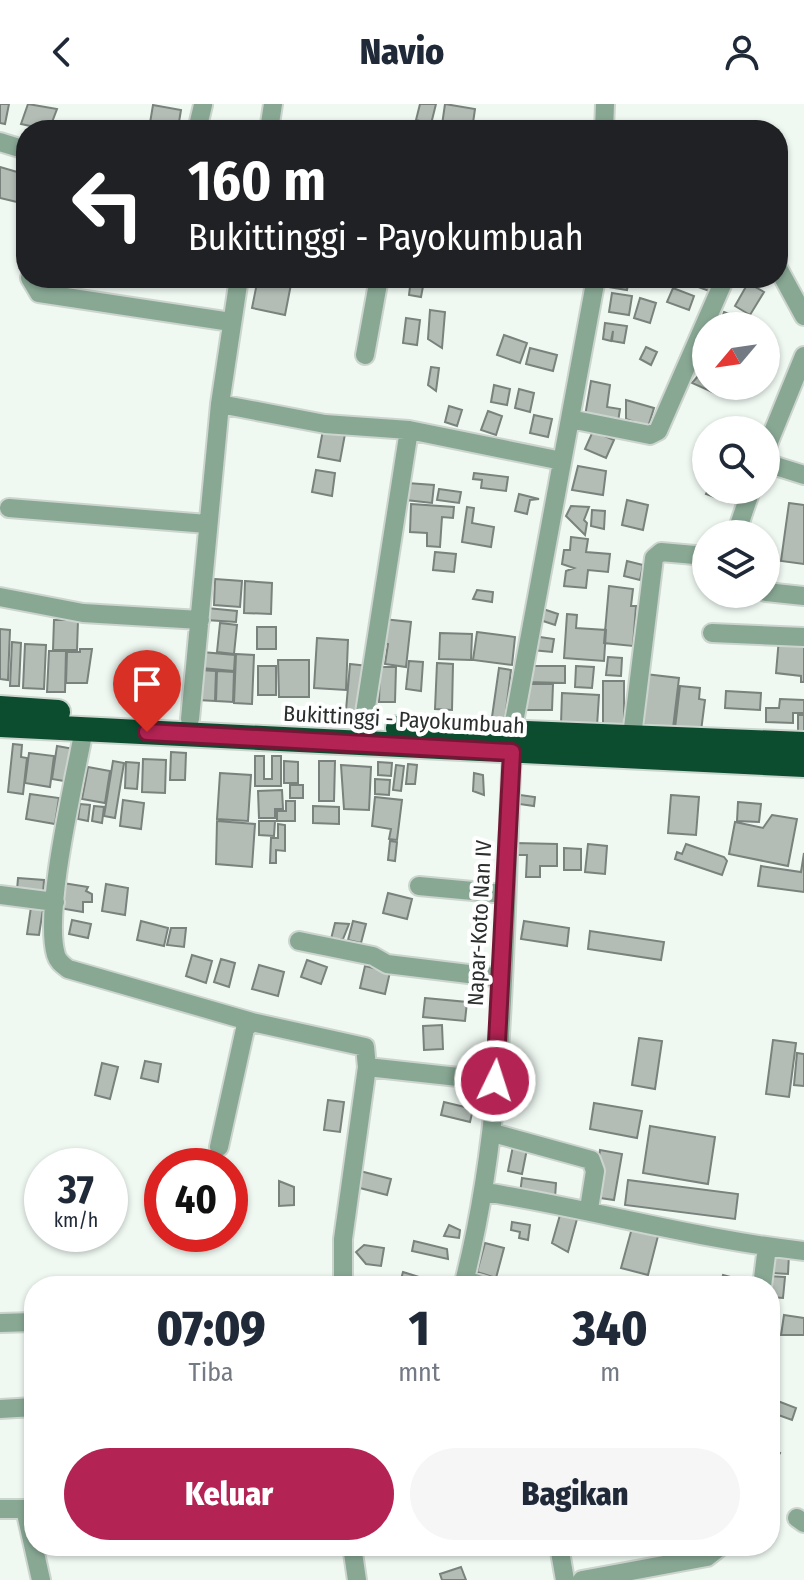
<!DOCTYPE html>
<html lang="id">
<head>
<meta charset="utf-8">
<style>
	:root { --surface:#fff; --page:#f6f6f7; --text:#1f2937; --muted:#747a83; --accent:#b32353 }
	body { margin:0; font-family:"Fira Sans Condensed",sans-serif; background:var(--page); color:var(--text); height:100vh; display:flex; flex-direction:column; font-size:30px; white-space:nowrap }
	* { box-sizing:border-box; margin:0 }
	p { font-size:26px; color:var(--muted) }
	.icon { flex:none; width:44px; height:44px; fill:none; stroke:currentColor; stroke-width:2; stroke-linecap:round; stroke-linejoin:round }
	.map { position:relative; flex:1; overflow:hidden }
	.drawer { position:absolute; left:24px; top:1172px; width:756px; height:280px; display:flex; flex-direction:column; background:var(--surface); border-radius:32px; box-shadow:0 2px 6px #0004 }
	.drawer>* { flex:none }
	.top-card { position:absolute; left:16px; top:16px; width:772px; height:168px; border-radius:32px; box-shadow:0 2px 6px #0004; background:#202124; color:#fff; overflow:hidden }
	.needle { width:52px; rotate:241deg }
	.controls { position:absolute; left:692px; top:208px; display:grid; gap:16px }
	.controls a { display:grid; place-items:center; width:88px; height:88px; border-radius:50%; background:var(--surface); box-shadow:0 2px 6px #0004; font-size:40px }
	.speed { position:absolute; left:24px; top:1044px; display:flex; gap:16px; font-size:40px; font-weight:700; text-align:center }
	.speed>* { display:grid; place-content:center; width:104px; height:104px; border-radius:50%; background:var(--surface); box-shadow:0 2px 6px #0004; line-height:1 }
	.speed small { font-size:20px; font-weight:400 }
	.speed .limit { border:12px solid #d22; background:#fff; color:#111 }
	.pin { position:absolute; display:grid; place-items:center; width:68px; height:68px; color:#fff; margin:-82px -34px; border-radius:50% 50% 50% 0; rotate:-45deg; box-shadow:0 0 8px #0007 }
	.pin .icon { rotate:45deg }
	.me { position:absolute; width:88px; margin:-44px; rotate:4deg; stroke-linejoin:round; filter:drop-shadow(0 0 6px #0008) }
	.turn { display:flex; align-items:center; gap:28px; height:168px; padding:0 40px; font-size:36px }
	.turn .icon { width:104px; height:104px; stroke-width:2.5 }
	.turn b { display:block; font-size:56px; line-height:68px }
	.eta { display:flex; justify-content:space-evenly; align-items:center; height:136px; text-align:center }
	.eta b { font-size:48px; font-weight:800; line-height:56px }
	.button { display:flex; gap:16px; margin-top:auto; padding:16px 40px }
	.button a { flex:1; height:92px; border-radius:48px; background:var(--accent); color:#fff; font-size:32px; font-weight:800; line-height:92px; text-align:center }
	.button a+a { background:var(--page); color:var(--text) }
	header { display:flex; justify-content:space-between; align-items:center; height:104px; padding:0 40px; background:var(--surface); font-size:36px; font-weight:800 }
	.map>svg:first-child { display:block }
	.building { fill:#b3bdb6; stroke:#79827c; stroke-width:2 }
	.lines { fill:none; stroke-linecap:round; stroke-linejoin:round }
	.minor-casing { stroke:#ccd4ce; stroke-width:22 }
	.highway-casing { stroke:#ccd4ce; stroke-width:28 }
	.minor { stroke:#88a894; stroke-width:18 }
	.highway { stroke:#0b4d2e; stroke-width:24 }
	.route-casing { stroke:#741736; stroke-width:20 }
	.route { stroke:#b32353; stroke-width:14 }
	.labels { text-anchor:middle; stroke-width:8; stroke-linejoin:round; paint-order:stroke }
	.street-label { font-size:22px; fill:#2a2e2c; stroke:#fff }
</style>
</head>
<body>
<header><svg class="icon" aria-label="back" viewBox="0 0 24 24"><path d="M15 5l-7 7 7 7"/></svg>Navio<svg class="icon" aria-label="person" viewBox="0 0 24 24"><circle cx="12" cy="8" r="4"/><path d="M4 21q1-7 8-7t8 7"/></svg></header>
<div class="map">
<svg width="804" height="1476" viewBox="0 0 804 1476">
	<rect width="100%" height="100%" fill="#eff9f2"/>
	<path class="building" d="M0 0H9L5 20 0 19Z
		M28 0 57 5 49 26 21 20Z
		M420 0H436L431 20 416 16Z
		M445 0 475 5 472 26 442 21Z
		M153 1 181 6 178 24 150 19Z
		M0 63 24 70 17 98 0 94Z
		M258 174 292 175 285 211 252 204Z
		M609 174H629L627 186 608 183Z
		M701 174H717L712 188 698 183Z
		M411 175 424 177 421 193 409 191Z
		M748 179 764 188 750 211 735 202Z
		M673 184 694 192 689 206 667 198Z
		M612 189 632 192 629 211 609 208Z
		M640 194 656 199 650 219 634 214Z
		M430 206 445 208 442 244 428 235Z
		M724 208 746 217 744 222H719Z
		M406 214 420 216 417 241 403 239Z
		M605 219 627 222 624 239 612 237 613 227 611 237 603 235Z
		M504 231 527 239 520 259 497 251Z
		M646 243 657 248 651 261 640 255Z
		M530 244 557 251 553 267 526 260Z
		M431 263 439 264 436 287 428 281Z
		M706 263V282H723L719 291 692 279Z
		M591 277 610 281 607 303 620 305 617 324 584 318Z
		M494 281 510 285 507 301 491 298Z
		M519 285 534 289 530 308 515 304Z
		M626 296 654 304 648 323 626 315Z
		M449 302 462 306 457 322 445 318Z
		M488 307 502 312 496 331 481 326Z
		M534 311 552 315 548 333 530 329Z
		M323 326 345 330 340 357 318 353Z
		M593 327 614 336 606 354 585 345Z
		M578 362 606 367 603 391 572 386Z
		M316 366 335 369 332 392 312 388Z
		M474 369 508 373 506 387 481 384 482 376 473 375Z
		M407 379 434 381 432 399 406 396Z
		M439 385 461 388 459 399 437 396Z
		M708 386H733L728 398 706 390Z
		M519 390 539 395 530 396 527 410 515 407Z
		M627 396 648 401 643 426 622 421Z
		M789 399 804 401V460L781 457Z
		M411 400 454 403 453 414 442 413 440 443 427 442V429L410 428Z
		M571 402 589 403 584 416 587 419 585 431 566 412Z
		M467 403 474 404 472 419 494 423 491 443 462 438Z
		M592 406 605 407 604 425 591 422Z
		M571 433 588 435 586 448 610 450 608 468 588 466 586 484 564 482 566 467 574 464 562 460 564 446H570Z
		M435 448 456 450 454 468 433 466Z
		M627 457 643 461 640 476 624 472Z
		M215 475 242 477 240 503 214 501Z
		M245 477 272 479 271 510 244 509Z
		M609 482 633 485 631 502H636L633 542 604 539Z
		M477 486 493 488 492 498 473 495Z
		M207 504 237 507 236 518 206 516Z
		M540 504 558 510 555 521 537 515Z
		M567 510 577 511 576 524 606 526 604 557 564 554Z
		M383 515 411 518 406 563 385 560 388 540 380 539Z
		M54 516H78L77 546H53Z
		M220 519 237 521 234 550 217 548Z
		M257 523H276V545H257Z
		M0 525 10 526 8 576 0 575Z
		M477 528 515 533 512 561 473 556Z
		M440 529 472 530 471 556 439 555Z
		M533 532 554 535 552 548 532 546Z
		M317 534 348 536 346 586 314 584Z
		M779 534 804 537V578H801V572L776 569Z
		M12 538 21 539 19 582H10Z
		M25 540 46 541 44 585 23 584Z
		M80 545H92L87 579H66L67 548H80Z
		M49 547H66L65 588H47Z
		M202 548 235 551 234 567 201 564Z
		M236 550 254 551 252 600 234 599Z
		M608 553 622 554 621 572 606 571Z
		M278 556H309V593H279Z
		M409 557 423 558 421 587 406 585Z
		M437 559 453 560 452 606 435 605Z
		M350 560 368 562 363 608 346 606Z
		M258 562H276V591H258Z
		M526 562H565V579L526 578Z
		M576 562 594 563 592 584 575 583Z
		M380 563H396L395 598H379Z
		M499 564 511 566 505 615 492 613Z
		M199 566 216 567 215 597 198 596Z
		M217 567 234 568 233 598 216 597Z
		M645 570 679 574 673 624 639 620Z
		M603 577H624V620H603Z
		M522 580H553L552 606H522Z
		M680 582 700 584 699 595 705 596 701 627 675 624Z
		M726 587 761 589 760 606 725 604Z
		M562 589 599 591 597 622 561 620Z
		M780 595 804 596V609H793V619L766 618V604H779Z
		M798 611H804V630H798Z
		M13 640 22 641 21 653 27 654 23 690 8 688Z
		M57 642 74 645 70 678 52 675Z
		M171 648 186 649 185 676H170Z
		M29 649 54 652 50 683 25 679Z
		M255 652H264V675H272V652H281V682H255Z
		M143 655 166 656 165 689 142 688Z
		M113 657 124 659 115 714 104 712Z
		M284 657 298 658V679H284Z
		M319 657H335L334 697H319Z
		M126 658 139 659 137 685 125 684Z
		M378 658 392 659 391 672 378 671Z
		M408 660 417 661 415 680H406Z
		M341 661 371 663 369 706 344 705Z
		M396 661 404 662 401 687 393 686Z
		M88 663 110 667 105 699 82 695Z
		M220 669 251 671 248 717 217 715Z
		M474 669 483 671 484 691 473 687Z
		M375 675 390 676 389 691 375 690Z
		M290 681H303V694H290Z
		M282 686 283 705H275V714H259L258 687Z
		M30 690 59 694 55 720 26 715Z
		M520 691 535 693 534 702 519 700Z
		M671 691 699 693 696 731 668 729Z
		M375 693 402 696 397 736 389 735 391 725 372 722Z
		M123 696 144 699 141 725 120 722Z
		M286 697H295V717H277V707H286Z
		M738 698 761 700 759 718 737 717Z
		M80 700 90 701 88 717 78 715Z
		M94 702 104 703 102 719 92 717Z
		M313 702 339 703V720L313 719Z
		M772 711 797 715 788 762 729 750 735 718 763 724Z
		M217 717 255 720 252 763 216 760Z
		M259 717H275L274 732 259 731Z
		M278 720 285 721V747L276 746V759H270L271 734H278Z
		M390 737 397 738 395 757 388 756Z
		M515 739 557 740V762H540V773H526L527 751H515Z
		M588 740 607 742 605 770 585 768Z
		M686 740 724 753 727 757 722 771 675 755 677 748 682 750Z
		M564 744 581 745V766H564Z
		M804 749V788L758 782 761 762 801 768Z
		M18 774 44 776 43 789 17 786Z
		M63 779 88 783 86 787 92 790V798H83V808L59 804Z
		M106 780 128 784 125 811 102 807Z
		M388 789 412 795 407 815 383 809Z
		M31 803 43 805 39 831 27 830Z
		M72 816 91 820 88 834 69 830Z
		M141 817 168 824 164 842 137 836Z
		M353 817 366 820 361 839 348 836Z
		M524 817 569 824 567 842 521 835Z
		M335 819 349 820 343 835H331Z
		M171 824H186L184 843 167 841Z
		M590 827 664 838 661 856 588 845Z
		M192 851 212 857 206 879 186 872Z
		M221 855 235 859 229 883 214 878Z
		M307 856 327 863 321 880 301 873Z
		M259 861 284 868 278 892 252 885Z
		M365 862 390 868 385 890 360 884Z
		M425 894 467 898 465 917 423 913Z
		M442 921 443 945 424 946 423 922Z
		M639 934 662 937 655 985 632 981Z
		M773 936 796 939 789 993 766 990Z
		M797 949 804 950V982L794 981Z
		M145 957 161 960 158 978 141 974Z
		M102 959 118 963 110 995 95 991Z
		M328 996 344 998 340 1028 324 1026Z
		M444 998 473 1005 470 1018 441 1011Z
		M594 999 642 1007 637 1034 590 1025Z
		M650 1022 715 1033 708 1080 643 1069Z
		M514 1037 528 1040 522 1070 508 1067Z
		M600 1046 622 1050 614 1096 593 1093Z
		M360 1067 391 1075 387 1091 356 1083Z
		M522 1074 556 1079 555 1094 520 1089Z
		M628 1076 738 1090 735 1115 625 1101Z
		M279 1077 294 1083V1101L279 1102Z
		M560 1111 577 1115 568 1148 552 1139Z
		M512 1118 530 1121 528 1136 519 1134 520 1128 511 1126Z
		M449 1121 460 1126 459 1134 444 1132Z
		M632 1124 658 1132 648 1171 621 1164Z
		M414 1137 447 1145 448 1155 412 1147Z
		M485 1139 504 1144 496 1174 477 1168Z
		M364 1141 384 1144 381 1162 366 1160 356 1148Z
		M773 1150H789L788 1170 772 1169Z
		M403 1168 422 1174 419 1182H399Z
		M723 1171 734 1174 731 1182H720Z
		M768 1172 785 1173 783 1194 770 1193Z
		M784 1211 804 1214V1231H781Z
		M770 1294 796 1304 792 1316 770 1308Z
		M770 1344 780 1349 771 1366H770Z
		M461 1463 466 1476H442L440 1470Z"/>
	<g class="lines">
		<g class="minor-casing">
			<path id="minor" d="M197 26 203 1
				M269 26 273 0
				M604 26 605 0
				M0 38 26 46
				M778 164 804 212
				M30 174 39 189 231 218
				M365 251 379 174
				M220 300 325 320 409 326 562 357
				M570 315 650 331 658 327 725 174
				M766 345 804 252
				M766 359 804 371
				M9 404 207 420
				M736 430 751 386
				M766 488 804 492
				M0 493 83 509 200 516
				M712 529 804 533
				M190 615 220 300 239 174
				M363 622 409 326
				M84 625C75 675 43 807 56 851 58 858 63 861 68 865L252 918 365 943 367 963 343 1135V1182
				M512 629 596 174
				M632 632 654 454 661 448 706 452
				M419 782 505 790
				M0 791 55 798
				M299 837 373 852 387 860 501 874
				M367 963 495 977
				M493 1029 591 1056 595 1067 589 1105
				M219 1043 245 925 252 918
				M485 1088C591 1105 696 1135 804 1147
				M465 1176 485 1182
				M463 1182C508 1009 503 826 512 648
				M762 1182 767 1143
				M0 1219 34 1218
				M0 1305 34 1303
				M0 1405H34
				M25 1405 41 1476
				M797 1414 804 1419
				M352 1442 357 1476
				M559 1442 565 1476
				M582 1476 707 1453 721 1442"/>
		</g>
		<g class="highway-casing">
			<path id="highway" d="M0 604 58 608
				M0 621 804 661
				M398 624 804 640"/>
		</g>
		<use href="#minor" class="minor"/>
		<use href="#highway" class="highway"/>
	</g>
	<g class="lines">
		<g class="route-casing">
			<path id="route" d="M147 628 512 648 495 977"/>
		</g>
		<use href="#route" class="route"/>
	</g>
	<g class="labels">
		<g class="street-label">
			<text transform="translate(404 615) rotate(3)" y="8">Bukittinggi - Payokumbuah</text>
			<text transform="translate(479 819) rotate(-87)" y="8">Napar-Koto Nan IV</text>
		</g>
	</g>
</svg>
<div class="controls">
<a><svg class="needle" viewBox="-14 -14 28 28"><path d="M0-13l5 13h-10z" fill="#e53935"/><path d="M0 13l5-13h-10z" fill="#747a83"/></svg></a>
<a><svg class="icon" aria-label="search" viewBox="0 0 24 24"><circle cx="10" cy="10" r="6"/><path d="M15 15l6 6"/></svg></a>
<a><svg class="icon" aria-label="layers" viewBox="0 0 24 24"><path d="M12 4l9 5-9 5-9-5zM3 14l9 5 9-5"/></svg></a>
</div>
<div class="speed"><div>37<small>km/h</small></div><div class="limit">40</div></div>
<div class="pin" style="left:147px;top:628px;background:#d93025"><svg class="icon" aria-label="arrive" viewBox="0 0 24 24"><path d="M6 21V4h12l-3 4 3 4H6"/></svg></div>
<svg class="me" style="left:495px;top:977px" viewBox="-20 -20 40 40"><circle r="17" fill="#b32353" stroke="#fff" stroke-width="3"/><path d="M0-11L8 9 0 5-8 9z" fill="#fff"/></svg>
<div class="top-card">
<div class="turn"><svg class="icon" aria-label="left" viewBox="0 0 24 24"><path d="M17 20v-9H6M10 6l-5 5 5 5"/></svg><div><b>160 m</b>Bukittinggi - Payokumbuah</div></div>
</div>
<section class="drawer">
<div class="eta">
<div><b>07:09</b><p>Tiba</p></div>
<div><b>1</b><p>mnt</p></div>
<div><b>340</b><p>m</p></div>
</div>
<div class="button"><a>Keluar</a><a>Bagikan</a></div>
</section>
</div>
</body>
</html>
